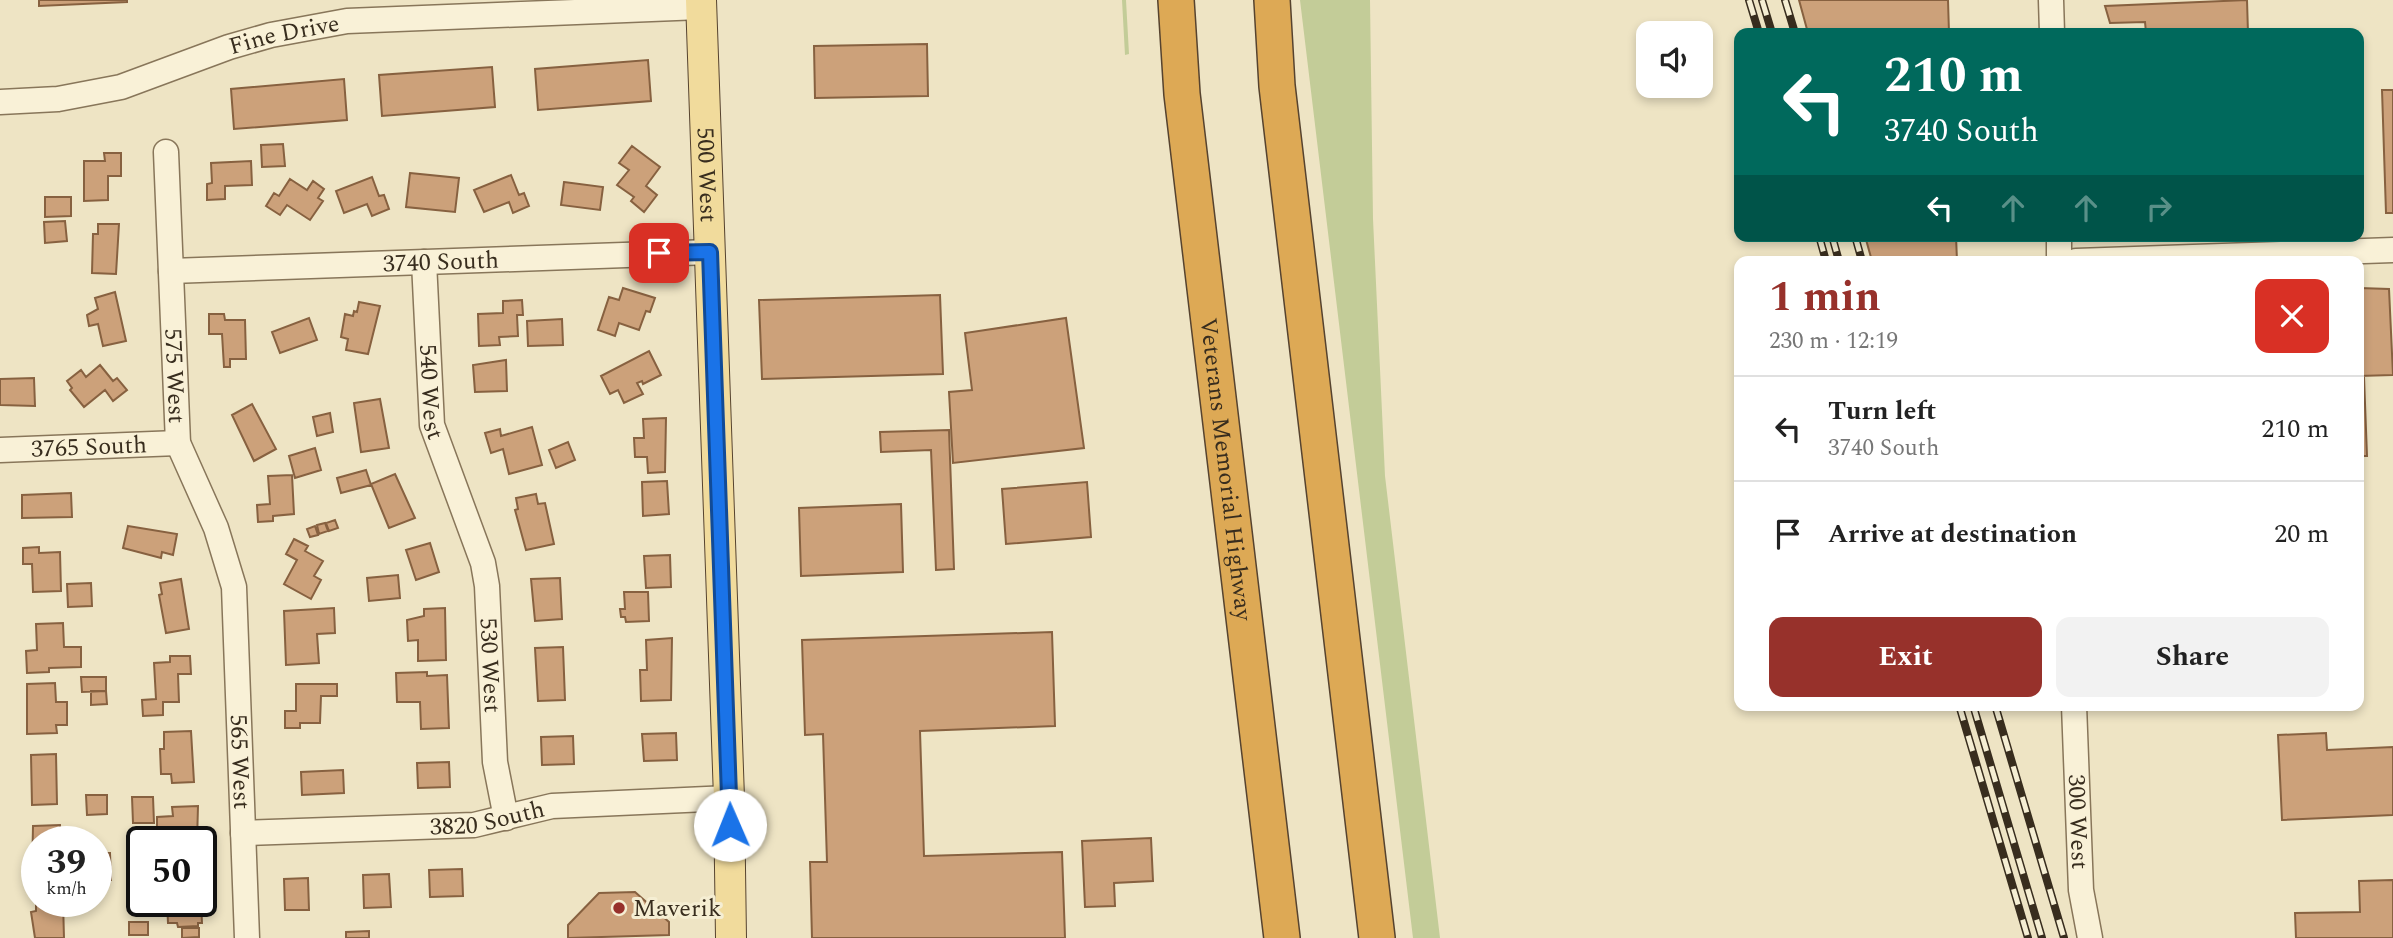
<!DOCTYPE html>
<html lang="en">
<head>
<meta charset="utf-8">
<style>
	:root { --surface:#fff; --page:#f2f2f2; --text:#222; --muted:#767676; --line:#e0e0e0; --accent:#97312b }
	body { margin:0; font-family:Spectral,serif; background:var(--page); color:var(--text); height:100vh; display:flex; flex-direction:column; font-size:26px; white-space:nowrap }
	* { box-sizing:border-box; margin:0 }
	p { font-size:23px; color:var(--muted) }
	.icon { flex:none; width:38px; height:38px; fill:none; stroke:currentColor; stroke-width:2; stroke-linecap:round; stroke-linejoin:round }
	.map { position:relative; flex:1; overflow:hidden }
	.sheet { position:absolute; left:1734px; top:256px; width:630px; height:455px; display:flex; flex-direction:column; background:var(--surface); border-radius:14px; box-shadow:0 4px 10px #0003 }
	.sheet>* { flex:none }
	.hud { position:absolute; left:1734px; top:28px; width:630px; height:214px; border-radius:14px; box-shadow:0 4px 10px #0003; background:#00695c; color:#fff; overflow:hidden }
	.tools { position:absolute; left:1636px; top:21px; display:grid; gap:14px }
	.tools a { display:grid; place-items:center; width:77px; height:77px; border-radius:14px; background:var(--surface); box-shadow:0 4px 10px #0003; font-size:35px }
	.speed { position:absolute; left:21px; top:826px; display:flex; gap:14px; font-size:35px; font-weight:700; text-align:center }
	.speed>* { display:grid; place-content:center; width:91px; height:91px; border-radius:50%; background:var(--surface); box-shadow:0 4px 10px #0003; line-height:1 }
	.speed small { font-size:18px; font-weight:400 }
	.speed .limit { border:4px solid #111; border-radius:10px; background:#fff; color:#111 }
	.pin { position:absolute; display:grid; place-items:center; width:60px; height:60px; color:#fff; margin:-30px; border-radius:14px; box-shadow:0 4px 10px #0006 }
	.me { position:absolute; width:77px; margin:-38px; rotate:359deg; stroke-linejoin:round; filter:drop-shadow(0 0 5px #0008) }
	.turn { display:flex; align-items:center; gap:24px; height:147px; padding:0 35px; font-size:32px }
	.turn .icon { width:91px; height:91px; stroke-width:2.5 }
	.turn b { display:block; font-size:49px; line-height:60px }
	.lanes { display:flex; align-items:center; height:66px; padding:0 35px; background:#0003; justify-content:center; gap:35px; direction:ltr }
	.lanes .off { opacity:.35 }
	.round { display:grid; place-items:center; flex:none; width:74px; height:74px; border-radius:14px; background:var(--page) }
	.overview { display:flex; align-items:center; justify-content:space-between; height:119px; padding:0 35px }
	h1 { font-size:42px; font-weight:700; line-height:52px; color:var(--accent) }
	.action { display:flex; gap:14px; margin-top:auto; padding:14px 35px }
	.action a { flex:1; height:80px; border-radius:14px; background:var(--accent); color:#fff; font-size:28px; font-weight:700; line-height:80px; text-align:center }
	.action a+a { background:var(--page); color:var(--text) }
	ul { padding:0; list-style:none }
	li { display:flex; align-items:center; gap:21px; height:105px; padding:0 35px; border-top:2px solid var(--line) }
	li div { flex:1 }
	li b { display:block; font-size:26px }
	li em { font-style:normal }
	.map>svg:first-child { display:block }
	.green { fill:#c3cc98 }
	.building { fill:#cca17a; stroke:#876140; stroke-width:2 }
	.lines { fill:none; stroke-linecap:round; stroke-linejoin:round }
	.minor-casing { stroke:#88765a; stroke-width:27 }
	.major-casing { stroke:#56432f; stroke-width:32 }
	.highway-casing { stroke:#56432f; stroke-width:38 }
	.minor { stroke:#f9f1d7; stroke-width:24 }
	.major { stroke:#f1db9c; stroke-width:30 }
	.highway { stroke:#dda955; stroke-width:35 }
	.rail-casing { stroke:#382d1e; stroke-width:8 }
	.rail { stroke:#f5eed3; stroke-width:5; stroke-dasharray:16; stroke-linecap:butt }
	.route-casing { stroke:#114b97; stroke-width:18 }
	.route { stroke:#1a73e8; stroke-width:12 }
	.poi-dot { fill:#97312b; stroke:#f5eed3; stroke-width:2.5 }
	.labels { text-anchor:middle; stroke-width:6; stroke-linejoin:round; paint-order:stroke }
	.street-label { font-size:24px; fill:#382d1e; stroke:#f5eed3 }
	.poi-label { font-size:24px; fill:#382d1e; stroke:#f5eed3; text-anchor:start }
</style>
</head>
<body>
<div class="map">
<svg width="2393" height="938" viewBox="0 0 2393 938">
	<rect width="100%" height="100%" fill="#eee4c4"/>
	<path class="green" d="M1122 0H1126L1129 54 1125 55Z
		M1300 0H1370L1373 219 1385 476 1440 938H1413Z"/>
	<path class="building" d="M39 0H127V2L39 6Z
		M1799 0H1948L1949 33H1808Z
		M2247 0 2248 33H2146L2145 22 2110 23 2105 6Z
		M927 44 928 96 815 98 814 46Z
		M648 60 651 101 538 110 535 69Z
		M492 67 495 107 382 116 379 75Z
		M344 79 347 120 234 129 231 89Z
		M2382 90H2393V213H2386Z
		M283 144 285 166 262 167 261 145Z
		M632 146 660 167 646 186 657 195 644 212 631 201 634 197 617 185 629 170 619 163Z
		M104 153H121V176H108V200L84 201V161H105Z
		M251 161 252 185 225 186V199L207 200V184L212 183 211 163Z
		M410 173 459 178 455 212 406 207Z
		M511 175 519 195 524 193 529 206 513 213 509 202 484 212 474 190Z
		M372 177 379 196 384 195 389 209 372 216 367 204 344 213 336 191Z
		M290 179 307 190 313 181 324 189 318 198 323 201 310 220 287 205 280 215 266 206 274 193 279 196Z
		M564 182 603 187 600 210 561 205Z
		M45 197H71V216L45 217Z
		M65 221 67 241 45 243 44 222Z
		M98 224H119L116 274 92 273 93 234H98Z
		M1865 236H1956L1957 261H1872Z
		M623 288 655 298 650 312 646 311 639 330 619 323 615 336 598 330 609 297 619 300Z
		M2359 288 2389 289 2393 375 2359 376Z
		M115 292 126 341 103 346 98 324 89 326 87 315 98 309 95 298Z
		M940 295 943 374 762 379 759 300Z
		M522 300 523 315H517L518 336 499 337 500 345 479 346 478 314 503 313V301Z
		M359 302 380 306 368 354 346 350 348 339 341 337 345 314 353 316 354 311 357 312Z
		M209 314H224L225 320H245L246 359H230V367H224L222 334H209Z
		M309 318 317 340 280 353 272 332Z
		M1066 318 1084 448 953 463 949 392 972 390 965 333Z
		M562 319 563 345 528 346 527 321Z
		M649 351 661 375 643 384 642 381 637 383 643 394 624 403 618 390 610 394 601 376Z
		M506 360 507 391 475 392 473 365Z
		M100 365 113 381 117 378 127 390 113 401 105 390 84 407 70 390 72 388 67 381 81 370 86 377Z
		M2364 377 2367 456H2359V378Z
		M34 378 35 406 0 405V379Z
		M380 399 389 448 361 452 354 403Z
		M252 404 276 449 254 461 232 415Z
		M330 413 333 432 317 436 313 417Z
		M666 418 665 472 648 473 647 457H635L634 438H644L643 419Z
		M532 427 542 465 509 474 503 449 491 453 485 433 500 429 501 436Z
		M949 430 954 569 936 570 931 450 881 452 880 432Z
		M568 442 575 460 556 468 549 450Z
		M315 448 321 470 295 478 289 456Z
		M366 470 371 485 341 493 337 478Z
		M395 474 415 518 389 528 371 484Z
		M292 475 294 514 273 516V521L258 522 257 505 270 504 268 476Z
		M667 481 669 514 643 516 642 482Z
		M1087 482 1091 537 1006 544 1002 489Z
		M71 493 72 517 22 518V495Z
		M536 494 538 504 545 503 554 544 526 550 515 510 518 509 516 498Z
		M901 504 903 572 801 576 799 508Z
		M335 520 338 528 329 531 326 523Z
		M325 523 328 531 319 534 317 525Z
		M128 526 177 534 173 555 162 552 161 558 123 548Z
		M315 526 318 535 310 537 307 529Z
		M294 539 308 546 305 551 323 561 314 576 321 580 311 599 284 584 297 560 286 554Z
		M430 543 439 572 416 580 406 550Z
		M39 547V553L60 552 61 591 33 592 32 564H23V548Z
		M670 555 671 587 646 588 644 556Z
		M398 575 400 598 369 601 367 578Z
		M560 578 562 619 535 621 531 579Z
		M181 579 189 629 166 633 159 595 162 594 160 583Z
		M91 583 92 606 68 607 67 584Z
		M624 592H648L649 621 626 622 625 617H621L620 609H625Z
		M334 608 335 633 317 634 319 663 286 665 284 611Z
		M445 608 446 660 418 661V640L408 641 407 620 424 616V609Z
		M63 623 64 647H81V667L49 668V672L27 673 26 651 37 650 36 624Z
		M1052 632 1055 726 920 731 924 856 1062 852 1065 938H812L810 862H827L823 734 805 735 802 640Z
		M672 638 671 700 641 701 640 670H647L646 640Z
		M563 647 565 700 538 701 535 648Z
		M170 656H190L191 674H178L179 702H163V715L143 716 142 700 156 699 154 663 170 662Z
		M427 672V676L447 675 449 728 421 729 420 702H397L396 673Z
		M81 677H106V691L82 692Z
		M55 683 56 702H67V725H56L57 733 27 734V684Z
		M296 684H337V696H321L320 723H300V728H285V711H296Z
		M91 691H106L107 704 91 705Z
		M191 731 194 782 172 783 171 774H161L160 749H164V732Z
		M676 733 677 760 644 761 642 734Z
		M2326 733 2327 750 2393 747V815L2282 820 2278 735Z
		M573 736 574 764 542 765 541 737Z
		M56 754 57 804 32 805 31 755Z
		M449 762 450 787 418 788 417 763Z
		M343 770 344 793 302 795 301 772Z
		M86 795H107V814L87 815Z
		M132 797H153L154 823H133Z
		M198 806 197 842H150V832L157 831V817L173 816 172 807Z
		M60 825 61 842H37V877H32L33 826Z
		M1151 838 1153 881 1114 883 1115 906 1085 907 1082 841Z
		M96 853H110L111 880H96Z
		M462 869 463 896 430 897 429 870Z
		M389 874 391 907 364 908 363 875Z
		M308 878 309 910H285L284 879Z
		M2393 880V938H2296L2295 913 2360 912 2359 881Z
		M635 892 669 922V935L568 938V925L599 893Z
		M36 899 63 901 64 938H35L31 912 36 911Z
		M167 901H201L202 923H198V926L178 927 177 923H168Z
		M129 922H148V935H129Z
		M182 928H199V937L182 938Z
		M369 931V938H346V932Z"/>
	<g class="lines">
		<g class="minor-casing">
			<g id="minor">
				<path d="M2051 0 2052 33"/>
				<path id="s1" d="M0 102 58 99 121 87 229 47 271 35 347 21 701 7"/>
				<path id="s2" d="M166 152 178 443 216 528 234 587 247 938"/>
				<path d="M2059 236V261"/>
				<path d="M2076 261 2393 250"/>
				<path id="s3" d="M424 262 432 425 483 563 487 586 495 762 506 818"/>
				<path id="s4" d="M171 271 710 252"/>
				<path id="s5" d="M0 450 178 443"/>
				<path id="s6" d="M2074 705 2081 890 2090 938"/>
				<path id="s7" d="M243 833 474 825 552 806 729 798"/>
			</g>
		</g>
		<g class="major-casing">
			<g id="major">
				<path id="s8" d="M701 0 729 798 731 938"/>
			</g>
		</g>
		<g class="highway-casing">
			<g id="highway">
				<path id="s9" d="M1176 0 1182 94 1282 938"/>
				<path d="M1272 0 1277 86 1377 938"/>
			</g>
		</g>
		<use href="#minor" class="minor"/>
		<use href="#major" class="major"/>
		<use href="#highway" class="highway"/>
		<g class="rail-casing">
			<path id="rail" d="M1749 0 1759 33
				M1762 0 1772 33
				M1785 0 1795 33
				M1819 236 1826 261
				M1832 236 1839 261
				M1855 236 1862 261
				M1959 705 2028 938
				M1973 705 2042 938
				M1995 705 2064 938"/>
		</g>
		<use href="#rail" class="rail"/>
	</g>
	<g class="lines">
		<g class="route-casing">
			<path id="route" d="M659 253 710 252 730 825"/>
		</g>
		<use href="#route" class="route"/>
	</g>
	<circle class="poi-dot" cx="619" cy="908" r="7"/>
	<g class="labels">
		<g class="street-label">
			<text dy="8" stroke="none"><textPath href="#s1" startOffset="294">Fine Drive</textPath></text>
			<text dy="8" stroke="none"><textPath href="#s8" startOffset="175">500 West</textPath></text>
			<text dy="8" stroke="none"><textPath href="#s4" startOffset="270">3740 South</textPath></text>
			<text dy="8" stroke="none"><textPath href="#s2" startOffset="224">575 West</textPath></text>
			<text dy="8" stroke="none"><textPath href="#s3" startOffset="130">540 West</textPath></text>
			<text dy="8" stroke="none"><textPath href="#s5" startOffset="89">3765 South</textPath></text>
			<text dy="8" stroke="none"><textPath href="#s9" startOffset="472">Veterans Memorial Highway</textPath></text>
			<text dy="8" stroke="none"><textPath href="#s3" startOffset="413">530 West</textPath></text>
			<text dy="8" stroke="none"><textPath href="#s2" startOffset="621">565 West</textPath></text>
			<text dy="8" stroke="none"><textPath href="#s7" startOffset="245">3820 South</textPath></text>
			<text dy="8" stroke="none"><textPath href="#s6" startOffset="117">300 West</textPath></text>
		</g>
		<g class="poi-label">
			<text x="633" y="916">Maverik</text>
		</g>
	</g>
</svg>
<div class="tools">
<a><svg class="icon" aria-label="sound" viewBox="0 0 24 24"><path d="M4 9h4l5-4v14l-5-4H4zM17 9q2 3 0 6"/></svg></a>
</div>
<div class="speed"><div>39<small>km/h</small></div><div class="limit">50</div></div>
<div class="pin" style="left:659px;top:253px;background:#d93025"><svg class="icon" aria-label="arrive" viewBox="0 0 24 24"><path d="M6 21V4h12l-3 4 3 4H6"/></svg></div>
<svg class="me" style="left:730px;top:825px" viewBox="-20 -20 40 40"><circle r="19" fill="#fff"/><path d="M0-13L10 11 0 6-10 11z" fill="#1a73e8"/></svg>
<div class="hud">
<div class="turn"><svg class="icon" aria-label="left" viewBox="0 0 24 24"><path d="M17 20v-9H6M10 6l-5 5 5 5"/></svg><div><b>210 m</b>3740 South</div></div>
<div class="lanes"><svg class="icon" aria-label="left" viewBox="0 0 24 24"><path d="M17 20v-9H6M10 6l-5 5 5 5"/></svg><svg class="icon off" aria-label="ahead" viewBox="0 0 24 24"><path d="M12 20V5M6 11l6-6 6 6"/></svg><svg class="icon off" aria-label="ahead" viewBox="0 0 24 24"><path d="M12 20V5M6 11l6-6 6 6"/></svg><svg class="icon off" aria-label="right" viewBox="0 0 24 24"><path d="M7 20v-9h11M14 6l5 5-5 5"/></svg></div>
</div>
<section class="sheet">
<div class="overview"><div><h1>1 min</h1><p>230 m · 12:19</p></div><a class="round" style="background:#d93025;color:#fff"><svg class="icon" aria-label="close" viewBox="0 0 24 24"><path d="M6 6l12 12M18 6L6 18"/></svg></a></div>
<ul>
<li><svg class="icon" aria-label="left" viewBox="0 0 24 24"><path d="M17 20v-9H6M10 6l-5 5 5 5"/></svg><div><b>Turn left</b><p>3740 South</p></div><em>210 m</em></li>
<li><svg class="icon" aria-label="arrive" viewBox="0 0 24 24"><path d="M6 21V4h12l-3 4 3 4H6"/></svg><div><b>Arrive at destination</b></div><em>20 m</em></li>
</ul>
<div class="action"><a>Exit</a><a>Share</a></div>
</section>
</div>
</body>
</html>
